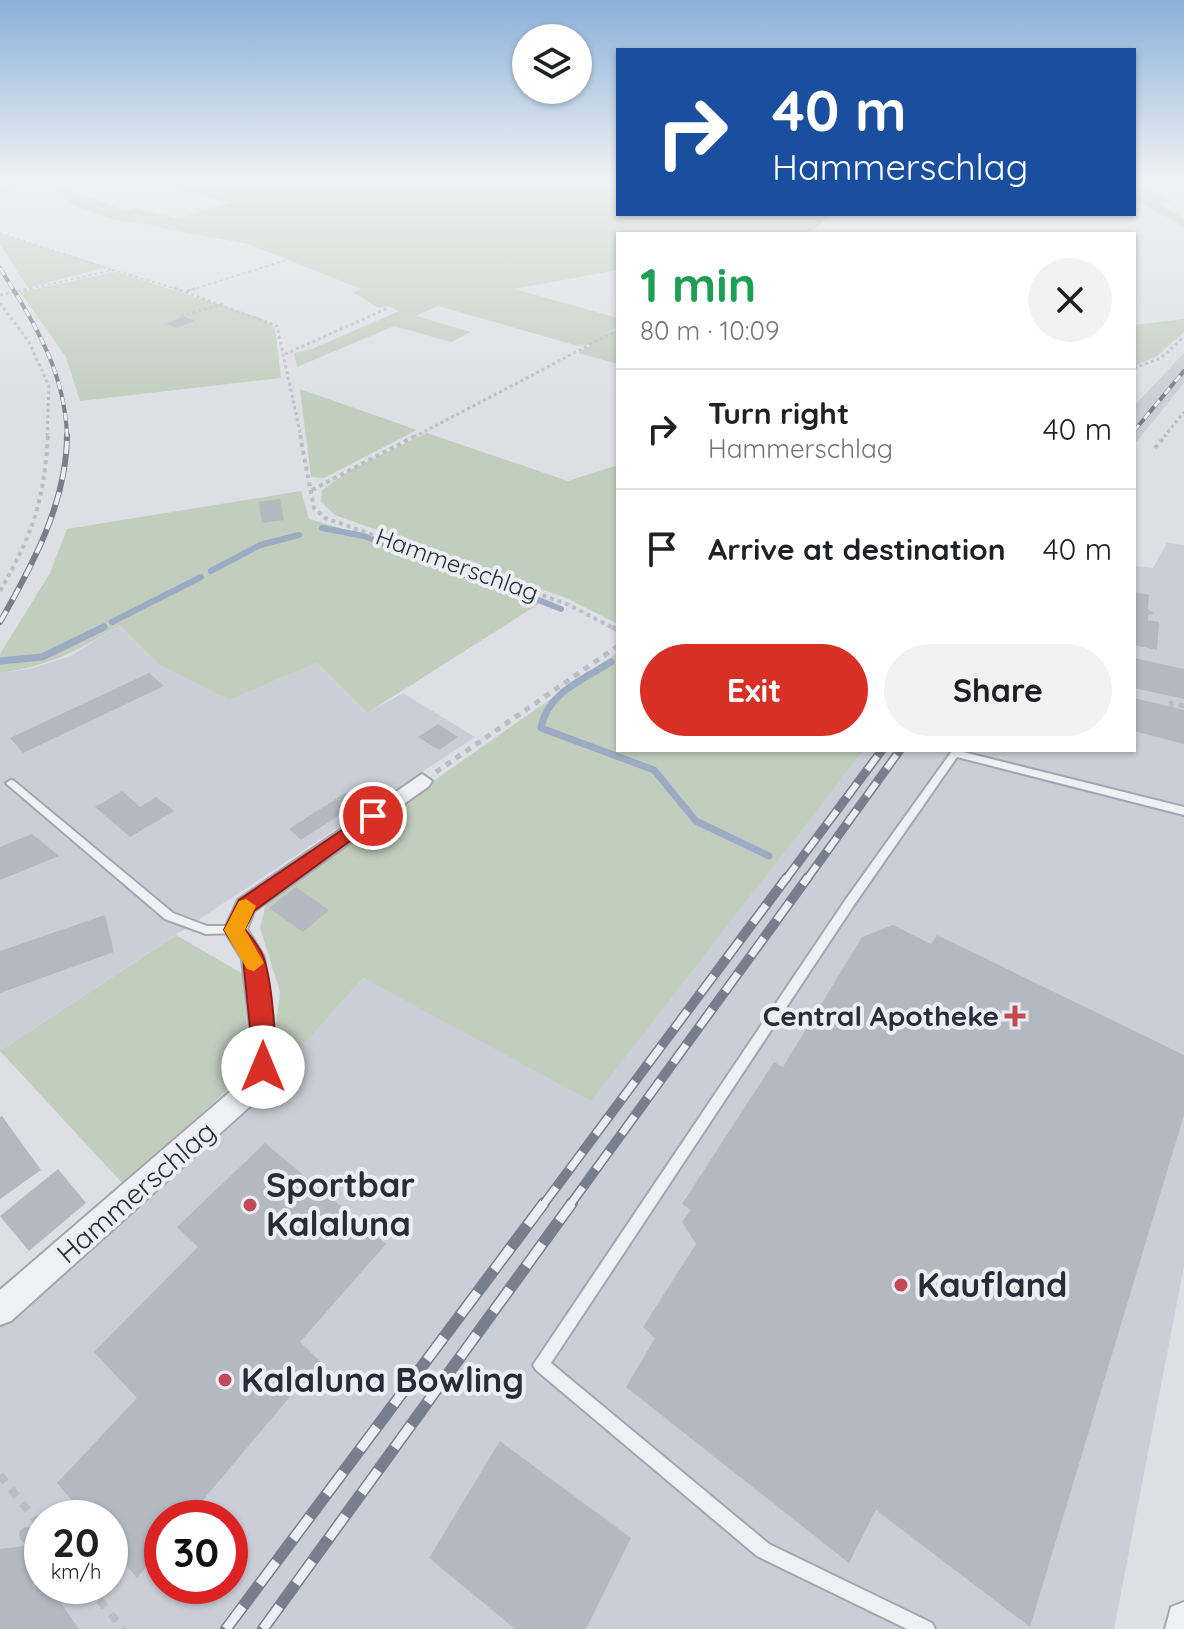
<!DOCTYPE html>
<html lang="en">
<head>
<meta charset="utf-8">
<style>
	:root { --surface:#fff; --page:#f2f2f2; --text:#202124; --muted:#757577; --line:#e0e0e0; --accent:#d93025 }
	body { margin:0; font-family:Quicksand,sans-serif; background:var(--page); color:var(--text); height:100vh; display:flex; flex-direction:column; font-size:30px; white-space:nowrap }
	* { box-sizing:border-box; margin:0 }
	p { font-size:26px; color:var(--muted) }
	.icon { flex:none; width:44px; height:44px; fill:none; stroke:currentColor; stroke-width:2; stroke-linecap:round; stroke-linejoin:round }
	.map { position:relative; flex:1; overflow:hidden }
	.sheet { position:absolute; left:616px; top:232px; width:520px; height:520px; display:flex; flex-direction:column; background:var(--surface); border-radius:0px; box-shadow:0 2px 6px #0004 }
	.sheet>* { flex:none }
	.banner { position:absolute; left:616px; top:48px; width:520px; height:168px; border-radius:0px; box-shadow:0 2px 6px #0004; background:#1a4fa0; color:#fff; overflow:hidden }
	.controls { position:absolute; left:512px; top:24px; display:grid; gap:16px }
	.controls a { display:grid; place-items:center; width:80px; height:80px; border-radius:50%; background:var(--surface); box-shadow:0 2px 6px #0004; font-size:40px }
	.speed { position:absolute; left:24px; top:1500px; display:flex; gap:16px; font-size:40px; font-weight:700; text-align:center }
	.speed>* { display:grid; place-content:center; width:104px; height:104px; border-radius:50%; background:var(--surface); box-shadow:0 2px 6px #0004; line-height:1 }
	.speed small { font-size:20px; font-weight:400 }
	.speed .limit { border:12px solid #d22; background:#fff; color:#111 }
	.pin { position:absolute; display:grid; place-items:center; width:68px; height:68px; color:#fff; margin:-34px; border:4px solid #fff; border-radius:50%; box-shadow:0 2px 8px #0007 }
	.me { position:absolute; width:88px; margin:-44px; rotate:0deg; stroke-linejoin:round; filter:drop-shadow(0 0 6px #0008) }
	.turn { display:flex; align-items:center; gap:28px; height:168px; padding:0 24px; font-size:36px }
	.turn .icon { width:104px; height:104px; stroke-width:2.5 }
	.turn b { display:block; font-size:56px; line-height:68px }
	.round { display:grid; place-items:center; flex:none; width:84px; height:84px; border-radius:42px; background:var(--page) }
	.overview { display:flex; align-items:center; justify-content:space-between; height:136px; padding:0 24px }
	h1 { font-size:48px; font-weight:800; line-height:60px; color:#1e9e55 }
	.action { display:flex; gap:16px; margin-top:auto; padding:16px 24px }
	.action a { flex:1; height:92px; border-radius:48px; background:var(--accent); color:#fff; font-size:32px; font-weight:800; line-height:92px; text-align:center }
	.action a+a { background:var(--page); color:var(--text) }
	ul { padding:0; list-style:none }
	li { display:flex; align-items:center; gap:24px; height:120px; padding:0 24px; border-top:2px solid var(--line) }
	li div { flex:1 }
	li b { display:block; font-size:30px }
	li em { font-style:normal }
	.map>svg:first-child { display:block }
	.built { fill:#cbced6; fill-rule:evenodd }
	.green { fill:#c1cebe }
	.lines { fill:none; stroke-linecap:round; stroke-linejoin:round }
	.stream-far1 { stroke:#9aabc3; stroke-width:6 }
	.stream { stroke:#9aabc3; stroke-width:7 }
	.building { fill:#b4b8c1 }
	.service-casing { stroke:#a3a6ae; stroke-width:4 }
	.minor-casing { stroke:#a3a6ae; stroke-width:4 }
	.path-far4 { stroke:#bbbdc4; stroke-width:2; stroke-dasharray:3 3; stroke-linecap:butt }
	.path-far3 { stroke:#bbbdc4; stroke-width:3; stroke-dasharray:3 3; stroke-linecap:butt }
	.path-far2 { stroke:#bbbdc4; stroke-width:4; stroke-dasharray:4 4; stroke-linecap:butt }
	.path-far1 { stroke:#bbbdc4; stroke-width:5; stroke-dasharray:6 6; stroke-linecap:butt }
	.path { stroke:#bbbdc4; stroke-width:8; stroke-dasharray:9 9; stroke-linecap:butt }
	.service { fill:#eff0f4; fill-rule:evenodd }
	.minor { fill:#eff0f4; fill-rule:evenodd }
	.rail-far4-casing { stroke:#787e8d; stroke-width:4 }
	.rail-far3-casing { stroke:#787e8d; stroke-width:6 }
	.rail-far2-casing { stroke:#787e8d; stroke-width:9 }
	.rail-far1-casing { stroke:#787e8d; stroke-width:10 }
	.rail-casing { stroke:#787e8d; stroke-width:12 }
	.rail-far4 { stroke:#eceef3; stroke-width:3; stroke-dasharray:8; stroke-linecap:butt }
	.rail-far3 { stroke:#eceef3; stroke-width:4; stroke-dasharray:13; stroke-linecap:butt }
	.rail-far2 { stroke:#eceef3; stroke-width:6; stroke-dasharray:17; stroke-linecap:butt }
	.rail-far1 { stroke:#eceef3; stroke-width:7; stroke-dasharray:22; stroke-linecap:butt }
	.rail { stroke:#eceef3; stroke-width:9; stroke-dasharray:28; stroke-linecap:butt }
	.route { fill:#d93025; stroke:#8d1f18; stroke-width:2 }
	.slow { fill:#f59e0b }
	.poi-dot { fill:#c14a54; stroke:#eceef3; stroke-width:3 }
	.labels { text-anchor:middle; stroke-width:8; stroke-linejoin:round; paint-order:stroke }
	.far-street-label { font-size:24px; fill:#282d3a; stroke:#eceef3 }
	.poi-label { font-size:28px; font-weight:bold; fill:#282d3a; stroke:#eceef3; text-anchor:end }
	.street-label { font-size:28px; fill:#282d3a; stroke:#eceef3 }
	.near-poi-label { font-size:34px; font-weight:bold; fill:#282d3a; stroke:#eceef3; text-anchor:start }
</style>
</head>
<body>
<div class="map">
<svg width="1184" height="1629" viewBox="0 0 1184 1629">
	<rect width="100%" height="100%" fill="#dddfe5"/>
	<path class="built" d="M1184 353V383L1134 445V406Z
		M1167 543 1184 545V1266L1114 1629H0V1323L269 1084 363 978 591 1100 864 750H1134V566L1153 568ZM42 1518H110V1586H42ZM162 1518H230V1586H162Z
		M119 625 160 665 229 700 317 663 367 713 403 693 475 737 0 1051V673L29 669 71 656Z"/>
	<path class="green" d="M0 176H81L52 183 126 211 136 208 178 219 230 202 112 176H618V214H833L808 234H618V270L514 289 618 318V326L608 332 618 331V364L578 353 593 344 578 346 438 306 416 316 471 332 451 342 394 326 297 367 294 353 312 349 399 311 388 306 378 308 353 292 361 289 248 244 113 219 81 209 42 185 0 194Z
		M1134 179 1172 202 1157 203 1184 218V227L1134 199Z
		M0 233 10 237 107 267 28 288 0 244Z
		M116 272 261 318 275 328 281 378 80 401 66 357 20 292Z
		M1184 319V332L1156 357 1134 366V325Z
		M300 389 417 430 324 478 311 477Z
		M427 433 568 481 618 465V624L566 598 335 515 321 502 322 490 352 469Z
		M301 491 309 519 390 543 545 600 367 713 317 663 229 700 160 665 119 625C78 651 49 666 0 673V654L50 573 67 529Z
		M618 652V750H864L591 1101 363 978 269 1084 280 992 260 928 266 903 303 872Z
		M176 935 243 974 247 1028 237 1081 124 1185 0 1051Z"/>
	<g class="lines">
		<path class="stream-far1" d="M322 528 364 536 483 582
			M211 571 260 545 299 535
			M496 587 512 592
			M531 597 561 609
			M112 622 201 577
			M101 629 104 627"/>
		<path class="stream" d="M0 661 42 657 104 627
			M611 662C584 679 547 693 541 728L654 770 696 821 769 856"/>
	</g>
	<path class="building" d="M182 316 195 321 176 328 166 324Z
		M280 499 284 520 262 523 259 502Z
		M1134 592 1149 595 1148 609 1154 613 1148 615V620L1159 622 1157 650 1134 645Z
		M1134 658 1184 669V699L1134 688Z
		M149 673 164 686 23 753 10 738Z
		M1134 698 1184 710V744L1134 731Z
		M438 724 458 737 439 750 418 737Z
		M122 791 140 807 156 797 174 811 130 837 95 807Z
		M345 793 358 803 301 840 289 829Z
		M32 834 59 856 0 880V847Z
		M296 887 329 910 303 932 269 908Z
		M105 915 114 952 0 993V951Z
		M893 925 931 944 937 935 1184 1055V1115L1030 1627 876 1510 849 1563 626 1387 655 1338 643 1327 696 1244 682 1222 691 1210 682 1204 774 1062 783 1067 862 937Z
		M2 1116 41 1170 0 1199V1117Z
		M265 1143 386 1244 300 1342 320 1361 188 1518H162V1548L137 1578 110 1545V1518H87L57 1483 137 1398 94 1352 198 1247 177 1227Z
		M58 1169 86 1203 29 1251 0 1216Z
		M500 1441 631 1538 586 1629H515L429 1558Z
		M19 1535a8 8 0 1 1 16 0a8 8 0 1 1-16 0Z
		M40 1544 33 1586H49L79 1629H0V1549Z"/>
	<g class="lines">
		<g class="service-casing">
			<path id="service" d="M955 750 1184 807V815L957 757 854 905 551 1363 769 1544 932 1623 935 1629H907L757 1556 536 1370 533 1365 846 899 952 751Z
				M11 780 14 781 173 913 207 926H235L239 927 241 930 239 933 206 934 165 919 8 785 6 783Z"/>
		</g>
		<g class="minor-casing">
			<path id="minor" d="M422 774 432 781 429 786 254 911 247 929 264 957 274 1027 276 1067 257 1100 11 1321 0 1325V1290L239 1084 250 1065V1027L242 959 224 930 238 900Z
				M1184 1602V1629H1165L1171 1607Z"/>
		</g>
		<path class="path-far4" d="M236 176 298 182 451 176
			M0 190 62 176
			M0 233 112 270
			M804 234 829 214
			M24 290 113 270 180 290
			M191 290 286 260"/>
		<path class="path-far3" d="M174 288 277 326 301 437
			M187 291 197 288
			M0 295 33 288
			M0 303 29 342 49 386 47 437
			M181 316 223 304
			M285 354 388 308
			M1134 368 1161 358 1184 337
			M414 437 618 330
			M1164 437 1184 412"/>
		<path class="path-far2" d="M300 435 314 508 325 518 567 604 615 629
			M1155 448 1166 435
			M312 490 417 435
			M0 591C33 533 44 502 48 435"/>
		<path class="path-far1" d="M612 627 618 630
			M1171 707V703L1184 706
			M436 772 618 646"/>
		<path class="path" d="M0 1475 42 1528
			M88 1586 123 1629"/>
		<use href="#service" class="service"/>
		<use href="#minor" class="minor"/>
		<g class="rail-far4-casing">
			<path id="rail-far4" d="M0 268C34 323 65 370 67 437
				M1134 431 1184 371"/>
		</g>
		<g class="rail-far3-casing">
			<path id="rail-far3" d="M0 622C32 566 67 502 67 435"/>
		</g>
		<g class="rail-far2-casing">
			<path id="rail-far2" d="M786 879 882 750
				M807 879 900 750"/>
		</g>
		<g class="rail-far1-casing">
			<path id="rail-far1" d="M543 1205 787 877
				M570 1205 808 877"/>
		</g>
		<g class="rail-casing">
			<path id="rail" d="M226 1629 544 1203
				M263 1629 572 1203"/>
		</g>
		<use href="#rail-far4" class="rail-far4"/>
		<use href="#rail-far3" class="rail-far3"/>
		<use href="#rail-far2" class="rail-far2"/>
		<use href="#rail-far1" class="rail-far1"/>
		<use href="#rail" class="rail"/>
	</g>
	<linearGradient id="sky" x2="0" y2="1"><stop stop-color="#89b0d9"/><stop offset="0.44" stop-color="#f0f1f3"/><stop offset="1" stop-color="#f0f1f3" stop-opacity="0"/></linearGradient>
	<rect width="1184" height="404" fill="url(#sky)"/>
	<path class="route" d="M373 809 382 816 379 820 254 911 245 929C251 937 259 946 263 956 271 977 280 1054 271 1075L263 1077 255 1075 243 959 224 930 239 900Z"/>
	<path class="slow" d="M246 899 256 906 245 930 264 963 254 971 247 969 224 930 239 901Z"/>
	<g class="poi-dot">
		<path d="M1011 1004h8v8h8v8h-8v8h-8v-8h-8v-8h8z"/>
		<circle cx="250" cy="1205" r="8"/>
		<circle cx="901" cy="1285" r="8"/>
		<circle cx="225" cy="1380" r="8"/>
	</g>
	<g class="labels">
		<g class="far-street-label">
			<text transform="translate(457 565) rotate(20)" y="8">Hammerschlag</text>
		</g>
		<g class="poi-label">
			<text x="999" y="1026">Central Apotheke</text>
		</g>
		<g class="street-label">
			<text transform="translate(136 1192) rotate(-41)" y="10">Hammerschlag</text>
		</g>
		<g class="near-poi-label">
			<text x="266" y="1197">Sportbar<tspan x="266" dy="39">Kalaluna</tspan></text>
			<text x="917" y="1297">Kaufland</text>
			<text x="241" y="1392">Kalaluna Bowling</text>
		</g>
	</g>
</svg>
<div class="controls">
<a><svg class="icon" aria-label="layers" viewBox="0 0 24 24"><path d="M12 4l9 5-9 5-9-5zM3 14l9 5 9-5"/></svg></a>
</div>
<div class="speed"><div>20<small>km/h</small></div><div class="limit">30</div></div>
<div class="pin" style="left:373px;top:816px;background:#d93025"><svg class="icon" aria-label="arrive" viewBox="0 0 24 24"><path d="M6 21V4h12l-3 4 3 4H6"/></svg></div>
<svg class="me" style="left:263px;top:1067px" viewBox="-20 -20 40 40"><circle r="19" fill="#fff"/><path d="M0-13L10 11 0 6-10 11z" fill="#d93025"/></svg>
<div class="banner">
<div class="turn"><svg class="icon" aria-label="right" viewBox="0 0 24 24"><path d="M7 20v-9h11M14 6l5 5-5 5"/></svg><div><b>40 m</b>Hammerschlag</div></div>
</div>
<section class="sheet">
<div class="overview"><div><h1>1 min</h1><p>80 m · 10:09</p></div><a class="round"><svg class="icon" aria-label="close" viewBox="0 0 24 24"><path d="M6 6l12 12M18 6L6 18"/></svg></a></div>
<ul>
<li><svg class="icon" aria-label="right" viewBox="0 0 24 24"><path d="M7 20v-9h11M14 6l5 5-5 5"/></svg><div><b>Turn right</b><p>Hammerschlag</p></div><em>40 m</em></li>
<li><svg class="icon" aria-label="arrive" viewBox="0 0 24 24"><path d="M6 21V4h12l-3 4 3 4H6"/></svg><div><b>Arrive at destination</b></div><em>40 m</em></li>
</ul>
<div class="action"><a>Exit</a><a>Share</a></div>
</section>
</div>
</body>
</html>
